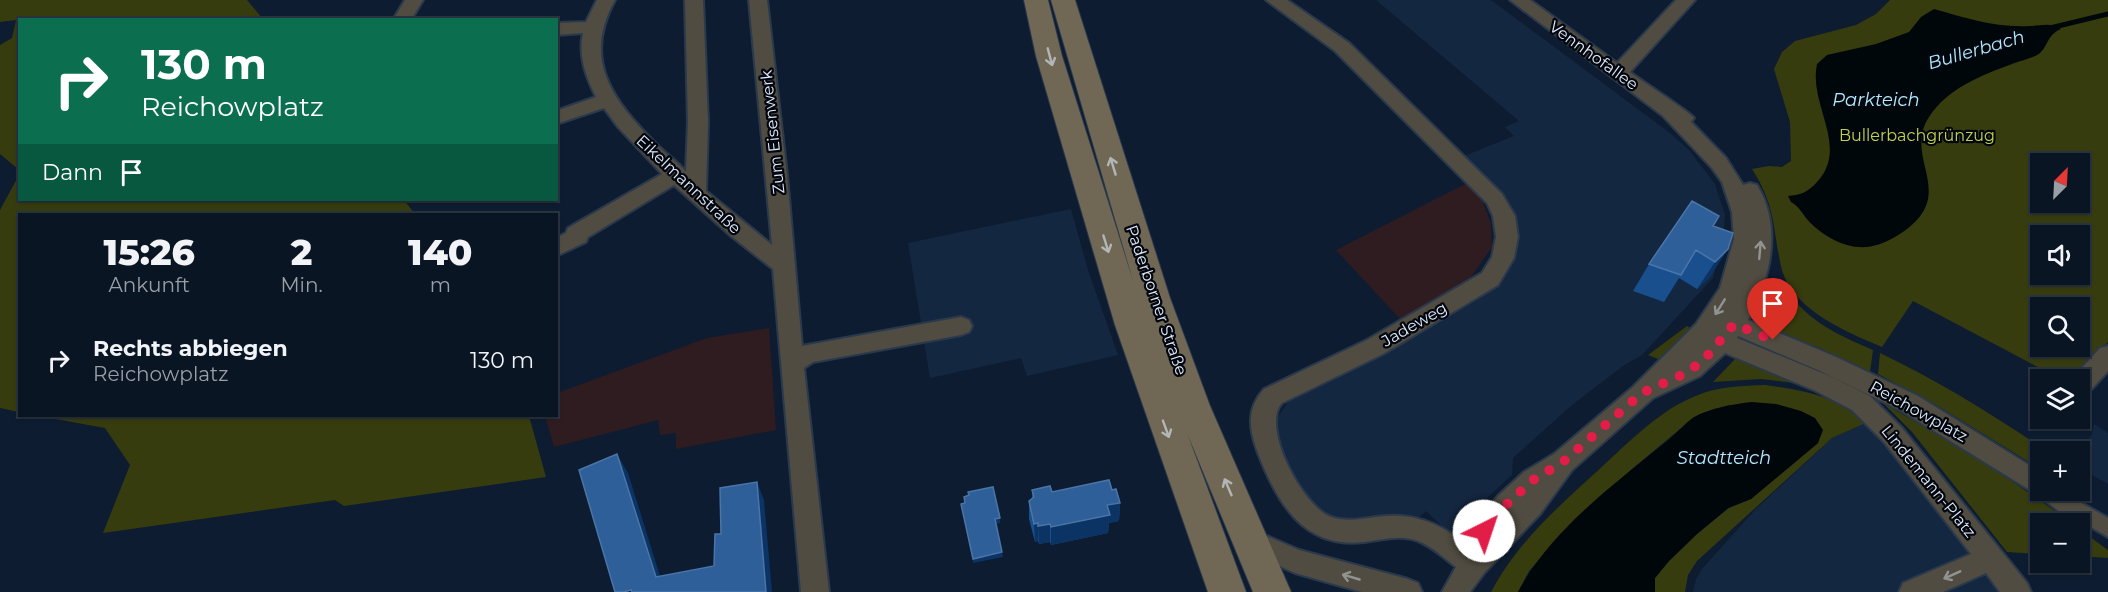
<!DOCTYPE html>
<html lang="de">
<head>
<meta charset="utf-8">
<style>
	:root { --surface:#0a1524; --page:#131e2c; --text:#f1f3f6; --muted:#999fa6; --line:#2a3441 }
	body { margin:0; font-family:Montserrat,sans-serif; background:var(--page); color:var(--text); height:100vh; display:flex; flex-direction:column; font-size:22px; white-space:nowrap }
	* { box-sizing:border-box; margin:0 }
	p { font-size:20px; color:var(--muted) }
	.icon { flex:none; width:33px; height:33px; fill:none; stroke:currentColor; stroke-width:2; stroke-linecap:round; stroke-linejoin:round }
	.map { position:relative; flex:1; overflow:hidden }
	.panel { position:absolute; left:18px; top:213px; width:540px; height:204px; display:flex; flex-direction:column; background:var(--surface); border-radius:0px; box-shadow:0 2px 4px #0004,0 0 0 2px var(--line) }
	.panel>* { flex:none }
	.guide { position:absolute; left:18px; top:18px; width:540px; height:183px; border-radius:0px; box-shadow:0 2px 4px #0004,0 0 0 2px var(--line); background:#0b6e4f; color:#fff; overflow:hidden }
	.needle { width:39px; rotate:24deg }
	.tools { position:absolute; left:2030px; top:153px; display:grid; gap:12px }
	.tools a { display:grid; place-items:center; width:60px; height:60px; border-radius:0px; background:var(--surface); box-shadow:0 2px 4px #0004,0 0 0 2px var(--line); font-size:30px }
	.pin { position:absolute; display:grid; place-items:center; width:51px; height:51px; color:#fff; margin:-62px -26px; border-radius:50% 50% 50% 0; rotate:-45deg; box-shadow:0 0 6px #0007 }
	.pin .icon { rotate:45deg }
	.me { position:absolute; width:66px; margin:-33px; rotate:41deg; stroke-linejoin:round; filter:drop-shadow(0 0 4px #0008) }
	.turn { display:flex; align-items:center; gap:21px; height:126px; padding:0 24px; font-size:27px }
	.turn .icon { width:78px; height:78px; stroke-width:2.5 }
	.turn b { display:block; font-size:42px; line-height:51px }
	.then { display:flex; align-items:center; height:57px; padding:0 24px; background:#0003; gap:12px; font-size:22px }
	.eta { display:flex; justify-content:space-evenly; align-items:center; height:102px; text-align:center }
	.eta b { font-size:36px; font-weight:800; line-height:42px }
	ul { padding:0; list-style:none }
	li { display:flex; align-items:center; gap:18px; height:90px; padding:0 24px }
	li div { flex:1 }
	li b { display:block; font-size:22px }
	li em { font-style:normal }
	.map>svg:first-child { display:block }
	.built { fill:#142740 }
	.education { fill:#2f1c20 }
	.green { fill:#373c0e; fill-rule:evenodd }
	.water { fill:#00070b }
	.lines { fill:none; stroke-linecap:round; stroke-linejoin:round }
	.stream { stroke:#00070b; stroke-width:5 }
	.pedestrian-casing { stroke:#2b394c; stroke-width:4 }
	.minor-casing { stroke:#2b394c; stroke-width:4 }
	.secondary-casing { stroke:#2b394c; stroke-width:2 }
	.pedestrian { fill:#514c41; fill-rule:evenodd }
	.minor { fill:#514c41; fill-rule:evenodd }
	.secondary { fill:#706855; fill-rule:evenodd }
	.wall { fill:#194f8d }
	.shaded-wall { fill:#0b3363 }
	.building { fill:#2e5f99; stroke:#4a75a8; stroke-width:1.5 }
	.oneway { stroke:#b3b6b7 }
	.oneway2 { stroke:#919393 }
	.route { stroke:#e11d48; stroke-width:10; stroke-dasharray:0 18 }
	.labels { text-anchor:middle; stroke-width:4.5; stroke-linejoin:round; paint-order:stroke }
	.street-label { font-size:16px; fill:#e0eaf8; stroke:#02060e }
	.park-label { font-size:16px; fill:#c2d14e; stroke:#02060e }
	.water-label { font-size:18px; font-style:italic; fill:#b2eafc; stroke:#02060e }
</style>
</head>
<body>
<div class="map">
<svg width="2108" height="592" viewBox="0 0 2108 592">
	<rect width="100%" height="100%" fill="#0d1c30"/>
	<path class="built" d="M1376 0H1491L1670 133 1689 150 1715 184 1725 215 1723 240 1713 278 1642 355 1623 366 1572 405 1513 458 1512 475 1490 495 1453 537 1426 511 1417 519 1410 516 1385 517 1346 523 1322 515 1301 492 1289 472 1276 440 1273 424 1288 402 1384 355 1480 298 1506 273 1514 259 1500 193 1464 156 1514 136 1505 127 1519 121Z
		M1071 209 1088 270 1118 355 1027 376 1021 358 930 378 908 243Z
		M1868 422 2007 592H1693L1696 579 1702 569 1755 510 1832 438Z
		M2094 424 2108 433V484L2079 468 2082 465 2079 463V454L2092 434Z"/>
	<path class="education" d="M1467 183 1483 202 1491 224 1492 247 1469 280 1401 320 1336 250Z
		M769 328 776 430 676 449V433L660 435 658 420 554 447 545 416H556L557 393 707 338Z"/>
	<path class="green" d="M0 0H247L263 19 20 20 19 170 0 154V45L12 38 16 20 0 22Z
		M1890 0H2108V342L2084 366 2049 373 1913 301 1882 347C1847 332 1790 309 1781 266 1772 225 1776 207 1752 169L1769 166 1782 167 1791 161 1790 122 1774 69 1782 52 1795 41 1856 25 1876 14ZM2040 164H2079V202H2040ZM2040 236H2079V274H2040ZM2040 308H2079V346H2040Z
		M19 175 20 200H404L415 214H20L19 412 0 408V210Z
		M1777 281H1779C1808 321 1829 331 1873 350L1870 372 1848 361 1845 365 1838 361 1839 357 1815 346 1813 350 1806 347 1807 343 1783 333 1780 337 1756 328 1764 315Z
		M1687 326 1693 330 1663 361 1648 355Z
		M1880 353C1939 381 1993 415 2047 451L2040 452V469L1938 406 1878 374Z
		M1736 358 1802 384 1761 379 1713 382Z
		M1765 385C1803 390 1839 397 1868 422L1832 438 1697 561 1688 575 1685 592H1655V578L1669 561 1697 534 1729 508 1751 499 1818 443 1729 405 1703 413 1692 419 1633 468 1569 526 1529 571 1518 592H1491C1519 539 1564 502 1606 463 1633 438 1663 408 1698 395 1720 386 1743 386 1765 385Z
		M1883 403 1986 463 2072 523 2040 524V554L2007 552 1912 432Z
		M39 416H529L546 477 344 506 335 500 103 533 130 465 105 428Z
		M2079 529 2108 550V558L2079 556Z"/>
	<path class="water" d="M1934 9C1966 18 1996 28 2030 26 2043 26 2049 22 2061 29 2045 36 2049 48 2037 55 2030 59 2019 61 2012 64 1980 76 1948 88 1929 117 1901 160 1964 196 1895 237 1879 246 1865 250 1847 245 1832 241 1816 230 1806 218 1801 211 1798 206 1791 202L1788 196C1801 195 1808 192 1817 182 1850 146 1808 105 1817 64L1827 55 1876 44 1909 32 1921 17Z
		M1752 402 1776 404 1801 411 1815 418 1823 430 1818 443 1751 499 1728 508 1697 534 1669 561 1655 578V592H1518C1551 530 1613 485 1666 442 1676 434 1684 424 1694 417 1711 408 1733 404 1752 402Z"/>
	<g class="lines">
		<path class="stream" d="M2050 28 2108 14"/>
		<g class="pedestrian-casing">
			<path id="pedestrian" d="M2069 496 2108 518V537L2062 510 2060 504 2062 498Z"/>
		</g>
		<g class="minor-casing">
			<path id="minor" d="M405 0H423L411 20H393Z
				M597 0H615C581 61 614 101 656 144 666 154 679 163 686 172L688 122 685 0H703L708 122 706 191 772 245 749 0H767L787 175 802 346 961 317 969 320 972 326 969 332 961 335 813 362 804 368 829 592H801L773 269 731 236 674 185 588 237 586 242 556 256V238L566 233 568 228 662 174 618 127 604 108 556 124V111L596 97C586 77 578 56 583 33L556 35V23L586 22Z
				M1266 0H1287L1349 43 1502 194 1515 216 1518 237 1514 258 1498 285 1383 354 1282 403C1260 427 1303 507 1331 517 1345 522 1361 519 1376 517 1412 512 1438 522 1466 544L1475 523 1498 496 1524 472 1554 454 1633 387 1696 324 1720 288 1734 239 1732 212 1722 182 1712 168 1663 116 1510 0H1530L1617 63 1676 0H1695L1630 72C1640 80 1690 112 1694 118L1691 122 1726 158 1743 185 1750 183 1757 185C1783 228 1770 279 1748 320L1836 357 1918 396 2040 472V490C2057 490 2074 486 2082 504L2078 512 2069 515 2060 512 2038 495 1900 410 1820 371 1738 336 1737 338 1832 377 1870 396 1902 428 2027 583 2031 592H2000L1986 573 1943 592H1899L1903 583 1971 554 1884 442 1852 410 1816 391 1725 353 1700 376 1653 398 1572 470 1540 514 1484 573 1470 592H1442L1456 567C1444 558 1432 546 1418 541 1401 534 1381 540 1364 542 1303 549 1277 502 1258 453 1249 429 1246 409 1264 389L1367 340 1482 273 1492 257 1496 237 1493 216 1487 203 1335 51Z
				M2108 346V371L2087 394 2079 397V380H2071L2100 348Z
				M1251 529 1299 550 1408 579 1418 583 1422 592H1362L1295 573 1242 549 1238 541 1242 533Z"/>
		</g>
		<g class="secondary-casing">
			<path id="secondary" d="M1024 0H1048L1062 56 1134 284 1051 0H1075L1170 298 1210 406 1291 592H1253L1187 433 1246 592H1208L1115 325 1036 56Z"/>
		</g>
		<use href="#pedestrian" class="pedestrian"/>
		<use href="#minor" class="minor"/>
		<use href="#secondary" class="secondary"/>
	</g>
	<path class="wall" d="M1713 226 1733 233 1710 277 1697 289 1679 278 1664 302 1633 291 1649 264Z
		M1032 490 1052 492 1112 490 1120 503 1119 521 1109 523 1108 533 1051 545 1050 542 1039 544 1038 541 1035 542 1029 519V501L1032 499Z"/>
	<path class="shaded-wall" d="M1728 249 1710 277 1697 289 1715 262Z
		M617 454 628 473 665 592 656 577Z
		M757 482 764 500 772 592H766Z
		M1120 503 1119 521 1109 523 1108 533 1051 545V527L1107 505Z
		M1000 518V523L995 524V519Z
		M1038 523V541L1035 542 1034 524Z
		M1050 524V542L1039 544 1038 526Z
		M1002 552 1003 557 973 563V559Z"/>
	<path class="building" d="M1692 201 1719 216 1713 226 1733 233 1728 249 1715 262 1696 250 1681 275 1649 264Z
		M617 454 656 577 714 566 715 534H721L720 488 757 482 766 592H632L631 590 624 592H615L579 470Z
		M1109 480 1112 490 1116 489 1120 503 1107 505 1110 515 1051 527 1050 524 1038 526V523L1034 524 1029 501 1034 497 1032 490 1050 486 1052 492Z
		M993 487 1000 518 995 519 1002 552 973 559 961 504 965 503 964 497 969 495 968 492Z"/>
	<defs><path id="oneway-shaft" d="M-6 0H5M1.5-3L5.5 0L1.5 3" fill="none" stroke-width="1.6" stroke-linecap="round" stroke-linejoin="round" transform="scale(1.5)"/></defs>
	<g class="oneway">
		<use href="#oneway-shaft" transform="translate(1050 57) rotate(75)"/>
		<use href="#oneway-shaft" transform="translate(1113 166) rotate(-107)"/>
		<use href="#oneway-shaft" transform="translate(1106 244) rotate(73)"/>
		<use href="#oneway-shaft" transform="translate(1166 429) rotate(70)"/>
		<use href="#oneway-shaft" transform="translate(1228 487) rotate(-113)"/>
	</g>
	<g class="oneway2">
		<use href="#oneway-shaft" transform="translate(1760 250) rotate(-85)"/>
		<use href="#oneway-shaft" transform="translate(1720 307) rotate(122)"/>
		<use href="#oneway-shaft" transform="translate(1952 575) rotate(156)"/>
		<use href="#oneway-shaft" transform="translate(1351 577) rotate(-164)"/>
	</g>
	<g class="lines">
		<path class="route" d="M1484 531 1507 504 1533 480 1563 462 1642 393 1682 375 1703 361 1734 324 1773 340"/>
	</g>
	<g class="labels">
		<g class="street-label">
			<text transform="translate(1594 55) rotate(36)" y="6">Vennhofallee</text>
			<text transform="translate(772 132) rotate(-96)" y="6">Zum Eisenwerk</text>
			<text transform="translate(689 184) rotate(43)" y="6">Eikelmannstraße</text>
			<text transform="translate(1157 300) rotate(71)" y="6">Paderborner Straße</text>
			<text transform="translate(1414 324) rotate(-30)" y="6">Jadeweg</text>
			<text transform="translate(1919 411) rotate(29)" y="6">Reichowplatz</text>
			<text transform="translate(1929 481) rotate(51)" y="6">Lindemann-Platz</text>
		</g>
		<g class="park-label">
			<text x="1917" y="141">Bullerbachgrünzug</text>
		</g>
		<g class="water-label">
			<text transform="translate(1976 50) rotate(-16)" y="6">Bullerbach</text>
			<text x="1876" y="106">Parkteich</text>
			<text x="1724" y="464">Stadtteich</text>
		</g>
	</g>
</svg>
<div class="tools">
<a><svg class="needle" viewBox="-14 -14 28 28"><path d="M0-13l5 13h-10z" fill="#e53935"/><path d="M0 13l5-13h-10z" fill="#999fa6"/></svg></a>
<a><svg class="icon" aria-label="sound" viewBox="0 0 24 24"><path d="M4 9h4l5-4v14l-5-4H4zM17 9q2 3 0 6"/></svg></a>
<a><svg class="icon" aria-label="search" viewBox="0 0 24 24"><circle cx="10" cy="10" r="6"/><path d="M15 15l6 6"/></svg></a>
<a><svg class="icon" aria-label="layers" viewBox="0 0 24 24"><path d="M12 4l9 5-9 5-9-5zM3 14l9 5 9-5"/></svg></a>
<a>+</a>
<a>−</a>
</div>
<div class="pin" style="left:1773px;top:340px;background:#d93025"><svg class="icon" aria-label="arrive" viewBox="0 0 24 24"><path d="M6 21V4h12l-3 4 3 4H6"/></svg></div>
<svg class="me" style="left:1484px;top:531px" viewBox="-20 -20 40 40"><circle r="19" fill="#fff"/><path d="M0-13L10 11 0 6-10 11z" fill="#e11d48"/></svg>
<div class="guide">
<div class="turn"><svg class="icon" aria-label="right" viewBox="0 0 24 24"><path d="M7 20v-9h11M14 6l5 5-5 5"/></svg><div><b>130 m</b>Reichowplatz</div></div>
<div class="then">Dann<svg class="icon" aria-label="arrive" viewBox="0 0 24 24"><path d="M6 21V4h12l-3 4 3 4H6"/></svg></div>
</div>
<section class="panel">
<div class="eta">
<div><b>15:26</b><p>Ankunft</p></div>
<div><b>2</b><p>Min.</p></div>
<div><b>140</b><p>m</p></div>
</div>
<ul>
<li><svg class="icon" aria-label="right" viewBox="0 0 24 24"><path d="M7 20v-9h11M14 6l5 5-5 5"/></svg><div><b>Rechts abbiegen</b><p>Reichowplatz</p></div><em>130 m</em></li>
</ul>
</section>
</div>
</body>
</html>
